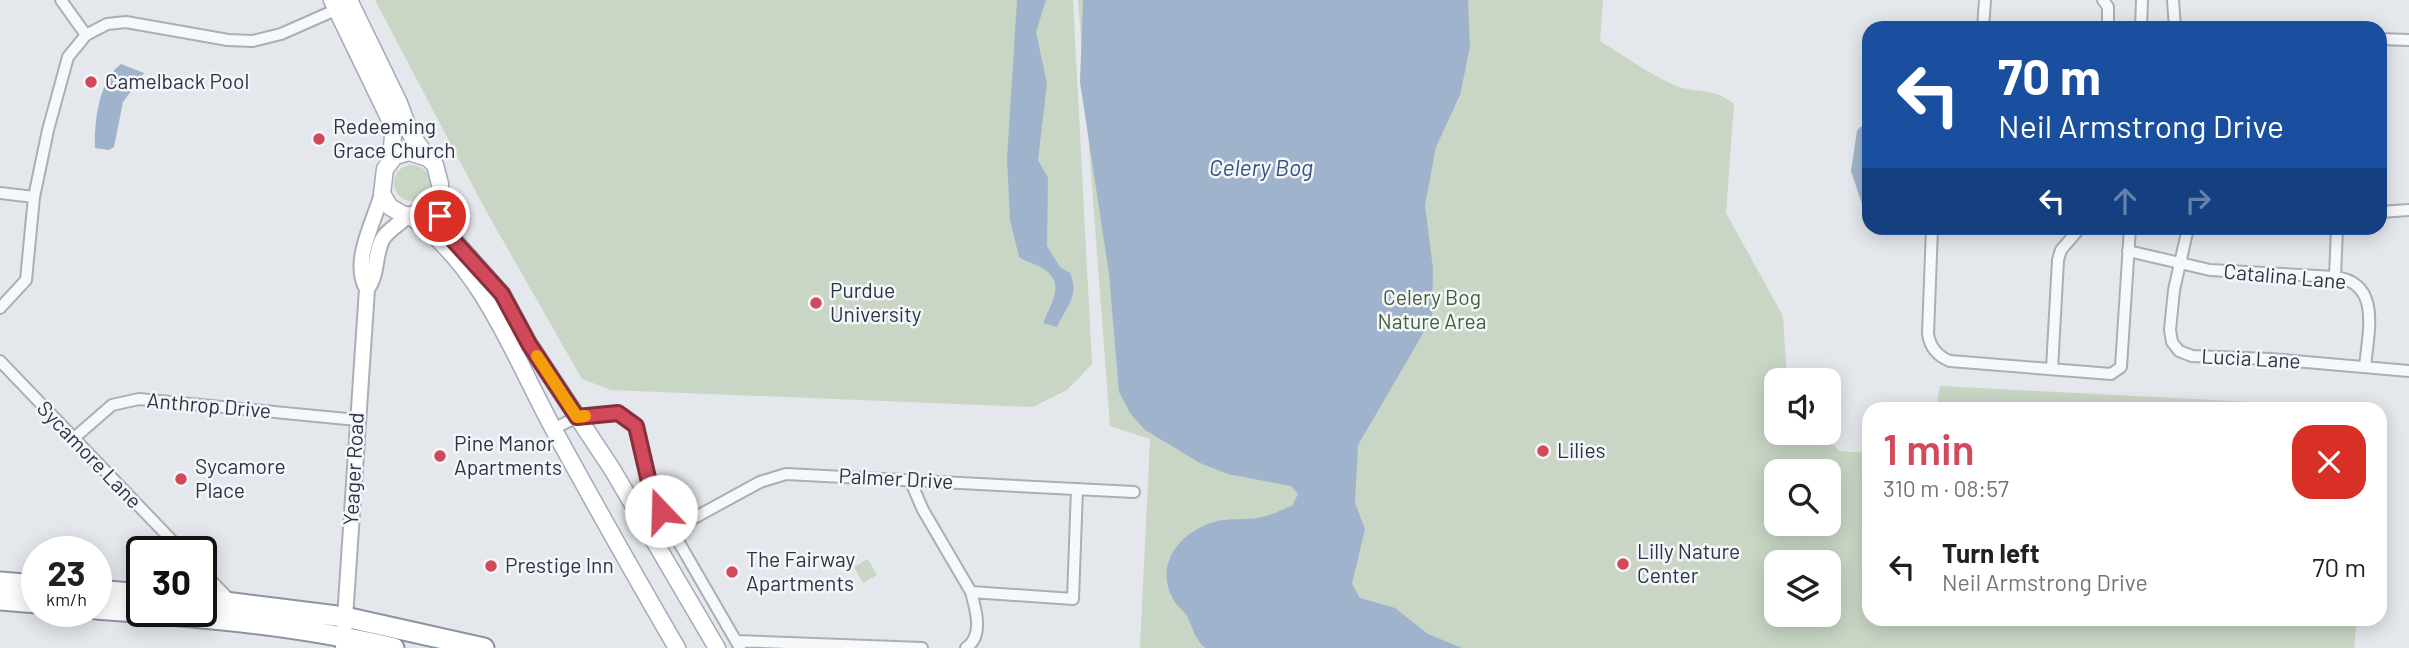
<!DOCTYPE html>
<html lang="en">
<head>
<meta charset="utf-8">
<style>
	:root { --surface:#fff; --page:#f6f6f6; --text:#202124; --muted:#757577; --accent:#d1495b }
	body { margin:0; font-family:Barlow,sans-serif; background:var(--page); color:var(--text); height:100vh; display:flex; flex-direction:column; font-size:26px; white-space:nowrap }
	* { box-sizing:border-box; margin:0 }
	p { font-size:23px; color:var(--muted) }
	.icon { flex:none; width:38px; height:38px; fill:none; stroke:currentColor; stroke-width:2; stroke-linecap:round; stroke-linejoin:round }
	.map { position:relative; flex:1; overflow:hidden }
	.panel { position:absolute; left:1862px; top:402px; width:525px; height:224px; display:flex; flex-direction:column; background:var(--surface); border-radius:21px; box-shadow:0 4px 18px #0003 }
	.panel>* { flex:none }
	.banner { position:absolute; left:1862px; top:21px; width:525px; height:214px; border-radius:21px; box-shadow:0 4px 18px #0003; background:#1a4fa0; color:#fff; overflow:hidden }
	.buttons { position:absolute; left:1764px; top:368px; display:grid; gap:14px }
	.buttons a { display:grid; place-items:center; width:77px; height:77px; border-radius:14px; background:var(--surface); box-shadow:0 4px 18px #0003; font-size:35px }
	.speed { position:absolute; left:21px; top:536px; display:flex; gap:14px; font-size:35px; font-weight:700; text-align:center }
	.speed>* { display:grid; place-content:center; width:91px; height:91px; border-radius:50%; background:var(--surface); box-shadow:0 4px 18px #0003; line-height:1 }
	.speed small { font-size:18px; font-weight:400 }
	.speed .limit { border:4px solid #111; border-radius:10px; background:#fff; color:#111 }
	.pin { position:absolute; display:grid; place-items:center; width:60px; height:60px; color:#fff; margin:-30px; border:4px solid #fff; border-radius:50%; box-shadow:0 2px 7px #0007 }
	.me { position:absolute; width:77px; margin:-38px; rotate:339deg; stroke-linejoin:round; filter:drop-shadow(0 0 5px #0008) }
	.turn { display:flex; align-items:center; gap:24px; height:147px; padding:0 21px; font-size:32px }
	.turn .icon { width:91px; height:91px; stroke-width:2.5 }
	.turn b { display:block; font-size:49px; line-height:60px }
	.lanes { display:flex; align-items:center; height:66px; padding:0 21px; background:#0003; justify-content:center; gap:35px; direction:ltr }
	.lanes .off { opacity:.35 }
	.round { display:grid; place-items:center; flex:none; width:74px; height:74px; border-radius:21px; background:var(--page) }
	.head { display:flex; align-items:center; justify-content:space-between; height:119px; padding:0 21px }
	h1 { font-size:42px; font-weight:600; line-height:52px; color:var(--accent) }
	ul { padding:0; list-style:none }
	li { display:flex; align-items:center; gap:21px; height:91px; padding:0 21px }
	li div { flex:1 }
	li b { display:block; font-size:26px }
	li em { font-style:normal }
	.map>svg:first-child { display:block }
	.green { fill:#c9d6c5; fill-rule:evenodd }
	.water { fill:#9fb4cc }
	.lines { fill:none; stroke-linecap:round; stroke-linejoin:round }
	.street-casing { stroke:#a9aeb7; stroke-width:14 }
	.secondary-casing { stroke:#a9aeb7; stroke-width:18 }
	.primary-casing { stroke:#a3abb8; stroke-width:19 }
	.highway-casing { stroke:#8b94a3; stroke-width:23 }
	.street { stroke:#f7f8fa; stroke-width:10 }
	.secondary { stroke:#fff; stroke-width:14 }
	.primary { stroke:#fff; stroke-width:16 }
	.highway { stroke:#fff; stroke-width:19 }
	.route-casing { stroke:#882f3b; stroke-width:18 }
	.route { stroke:#d1495b; stroke-width:12 }
	.slow { stroke:#f59e0b; stroke-width:12 }
	.poi-dot { fill:#d1495b; stroke:#f4f6f9; stroke-width:2.5 }
	.labels { text-anchor:middle; stroke-width:5; stroke-linejoin:round; paint-order:stroke }
	.poi-label { font-size:21px; fill:#2b3445; stroke:#f4f6f9; text-anchor:start }
	.street-label { font-size:21px; fill:#2b3445; stroke:#f4f6f9 }
	.park-label { font-size:21px; fill:#3f6138; stroke:#f4f6f9 }
	.water-label { font-size:23px; font-style:italic; fill:#34527a; stroke:#f4f6f9 }
</style>
</head>
<body>
<div class="map">
<svg width="2409" height="648" viewBox="0 0 2409 648">
	<rect width="100%" height="100%" fill="#e4e7ec"/>
	<path class="green" d="M375 0H1073L1092 364 1067 390 1033 407 611 390 582 379 485 209Z
		M1078 0H1603L1600 41C1620 53 1662 83 1683 88 1703 93 1716 89 1734 104L1726 213 1783 316 1787 380H1776V432H1820L1840 451 1869 453V620H2357L2354 648H1140L1150 439 1110 426ZM1776 471H1829V523H1776ZM1776 562H1829V614H1776Z
		M394 183a18 18 0 1 1 36 0a18 18 0 1 1-36 0Z
		M1940 386 2373 408 1936 409Z
		M868 559 877 575 863 583 854 567Z"/>
	<path class="water" d="M1017 0H1046L1036 32 1047 84 1038 160 1048 178 1047 246 1060 267 1070 273C1080 296 1066 307 1057 327L1043 323C1054 298 1068 278 1034 264 1028 261 1024 261 1019 257L1010 220 1007 159Z
		M1083 0H1468L1470 47 1460 95 1436 147 1425 205 1433 268 1432 318 1358 445 1355 503 1365 529 1352 584 1360 598 1395 608 1428 634 1462 648H1205C1194 638 1193 628 1187 616 1183 610 1176 605 1173 599 1154 564 1180 532 1214 522 1229 517 1247 521 1262 517 1272 515 1283 509 1292 506L1298 494 1291 486 1228 474 1200 463 1145 430 1130 413 1119 392 1109 274 1080 82Z
		M121 64 144 73 123 102 114 147 109 150 95 148C94 122 99 80 121 64Z
		M1869 126V225L1851 171 1857 131 1860 127Z"/>
	<g class="lines">
		<g class="street-casing">
			<path id="street" d="M61 0 86 35
				M2103 0 2108 7V28
				M2173 0 2175 28
				M1983 28 1985 0
				M2141 28 2142 0
				M2380 39 2409 40
				M0 193 34 197
				M2380 212 2409 210
				M1932 228 1928 334C1930 347 1937 356 1950 361L2111 374 2121 367 2130 228
				M2188 228 2174 290 2170 330 2172 342 2179 351 2192 356 2271 359 2409 371
				M2128 251 2210 270 2335 277C2382 283 2368 332 2365 367
				M2335 277 2337 228
				M0 308 26 280 34 197 48 130 68 57 86 35 107 24 126 22 228 40 253 41 281 34 340 8
				M0 361 182 551
				M2052 369 2058 260 2061 250 2080 228
				M553 429 577 417 609 413 624 415 636 426 655 501 740 648
				M73 439 112 405 139 399 357 420
				M910 480 923 510 971 592 1073 599 1077 489
				M672 530 760 482 786 474 1134 492
				M201 570 232 602
				M736 641 922 648
				M966 648C984 636 976 610 971 592"/>
		</g>
		<g class="secondary-casing">
			<path id="secondary" d="M367 289C351 262 374 222 382 194
				M343 648 367 289C378 274 374 257 382 240 388 229 399 225 407 216"/>
		</g>
		<g class="primary-casing">
			<path id="primary" d="M332 0 390 120 393 136 391 159
				M349 0 399 103 410 133 428 158
				M439 192 427 207 410 216 402 214 390 207 382 194 385 169 395 156 409 152 428 158 435 165 440 184V216L445 230 502 294 529 344 612 469 717 648
				M410 216C483 267 513 355 554 430 594 503 635 576 677 648"/>
		</g>
		<g class="highway-casing">
			<path id="highway" d="M0 582 37 585
				M96 590 142 594
				M201 599 345 617 484 648
				M0 600 37 603
				M96 609C197 617 295 624 394 648"/>
		</g>
		<use href="#street" class="street"/>
		<use href="#secondary" class="secondary"/>
		<use href="#primary" class="primary"/>
		<use href="#highway" class="highway"/>
	</g>
	<g class="lines">
		<g class="route-casing">
			<path id="route" d="M440 216 453 240 502 294 529 344 577 417 618 413 636 426 649 482 661 511"/>
		</g>
		<use href="#route" class="route"/>
		<path class="slow" d="M537 356 577 417 585 416"/>
	</g>
	<g class="poi-dot">
		<circle cx="91" cy="82" r="7"/>
		<circle cx="319" cy="139" r="7"/>
		<circle cx="816" cy="303" r="7"/>
		<circle cx="1543" cy="451" r="7"/>
		<circle cx="440" cy="456" r="7"/>
		<circle cx="181" cy="479" r="7"/>
		<circle cx="1623" cy="564" r="7"/>
		<circle cx="491" cy="566" r="7"/>
		<circle cx="732" cy="572" r="7"/>
	</g>
	<g class="labels">
		<g class="poi-label">
			<text x="105" y="89">Camelback Pool</text>
			<text x="333" y="134">Redeeming<tspan x="333" dy="24">Grace Church</tspan></text>
			<text x="830" y="298">Purdue<tspan x="830" dy="24">University</tspan></text>
			<text x="454" y="451">Pine Manor<tspan x="454" dy="24">Apartments</tspan></text>
			<text x="1557" y="458">Lilies</text>
			<text x="195" y="474">Sycamore<tspan x="195" dy="24">Place</tspan></text>
			<text x="1637" y="559">Lilly Nature<tspan x="1637" dy="24">Center</tspan></text>
			<text x="746" y="567">The Fairway<tspan x="746" dy="24">Apartments</tspan></text>
			<text x="505" y="573">Prestige Inn</text>
		</g>
		<g class="street-label">
			<text transform="translate(2285 277) rotate(5)" y="7">Catalina Lane</text>
			<text transform="translate(2251 359) rotate(3)" y="7">Lucia Lane</text>
			<text transform="translate(209 406) rotate(5)" y="7">Anthrop Drive</text>
			<text transform="translate(89 455) rotate(46)" y="7">Sycamore Lane</text>
			<text transform="translate(354 469) rotate(-87)" y="7">Yeager Road</text>
			<text transform="translate(896 479) rotate(3)" y="7">Palmer Drive</text>
		</g>
		<g class="park-label">
			<text x="1432" y="305">Celery Bog<tspan x="1432" dy="24">Nature Area</tspan></text>
		</g>
		<g class="water-label">
			<text x="1261" y="176">Celery Bog</text>
		</g>
	</g>
</svg>
<div class="buttons">
<a><svg class="icon" aria-label="sound" viewBox="0 0 24 24"><path d="M4 9h4l5-4v14l-5-4H4zM17 9q2 3 0 6"/></svg></a>
<a><svg class="icon" aria-label="search" viewBox="0 0 24 24"><circle cx="10" cy="10" r="6"/><path d="M15 15l6 6"/></svg></a>
<a><svg class="icon" aria-label="layers" viewBox="0 0 24 24"><path d="M12 4l9 5-9 5-9-5zM3 14l9 5 9-5"/></svg></a>
</div>
<div class="speed"><div>23<small>km/h</small></div><div class="limit">30</div></div>
<div class="pin" style="left:440px;top:216px;background:#d93025"><svg class="icon" aria-label="arrive" viewBox="0 0 24 24"><path d="M6 21V4h12l-3 4 3 4H6"/></svg></div>
<svg class="me" style="left:661px;top:511px" viewBox="-20 -20 40 40"><circle r="19" fill="#fff"/><path d="M0-13L10 11 0 6-10 11z" fill="#d1495b"/></svg>
<div class="banner">
<div class="turn"><svg class="icon" aria-label="left" viewBox="0 0 24 24"><path d="M17 20v-9H6M10 6l-5 5 5 5"/></svg><div><b>70 m</b>Neil Armstrong Drive</div></div>
<div class="lanes"><svg class="icon" aria-label="left" viewBox="0 0 24 24"><path d="M17 20v-9H6M10 6l-5 5 5 5"/></svg><svg class="icon off" aria-label="ahead" viewBox="0 0 24 24"><path d="M12 20V5M6 11l6-6 6 6"/></svg><svg class="icon off" aria-label="right" viewBox="0 0 24 24"><path d="M7 20v-9h11M14 6l5 5-5 5"/></svg></div>
</div>
<section class="panel">
<div class="head"><div><h1>1 min</h1><p>310 m · 08:57</p></div><a class="round" style="background:#d93025;color:#fff"><svg class="icon" aria-label="close" viewBox="0 0 24 24"><path d="M6 6l12 12M18 6L6 18"/></svg></a></div>
<ul>
<li><svg class="icon" aria-label="left" viewBox="0 0 24 24"><path d="M17 20v-9H6M10 6l-5 5 5 5"/></svg><div><b>Turn left</b><p>Neil Armstrong Drive</p></div><em>70 m</em></li>
</ul>
</section>
</div>
</body>
</html>
